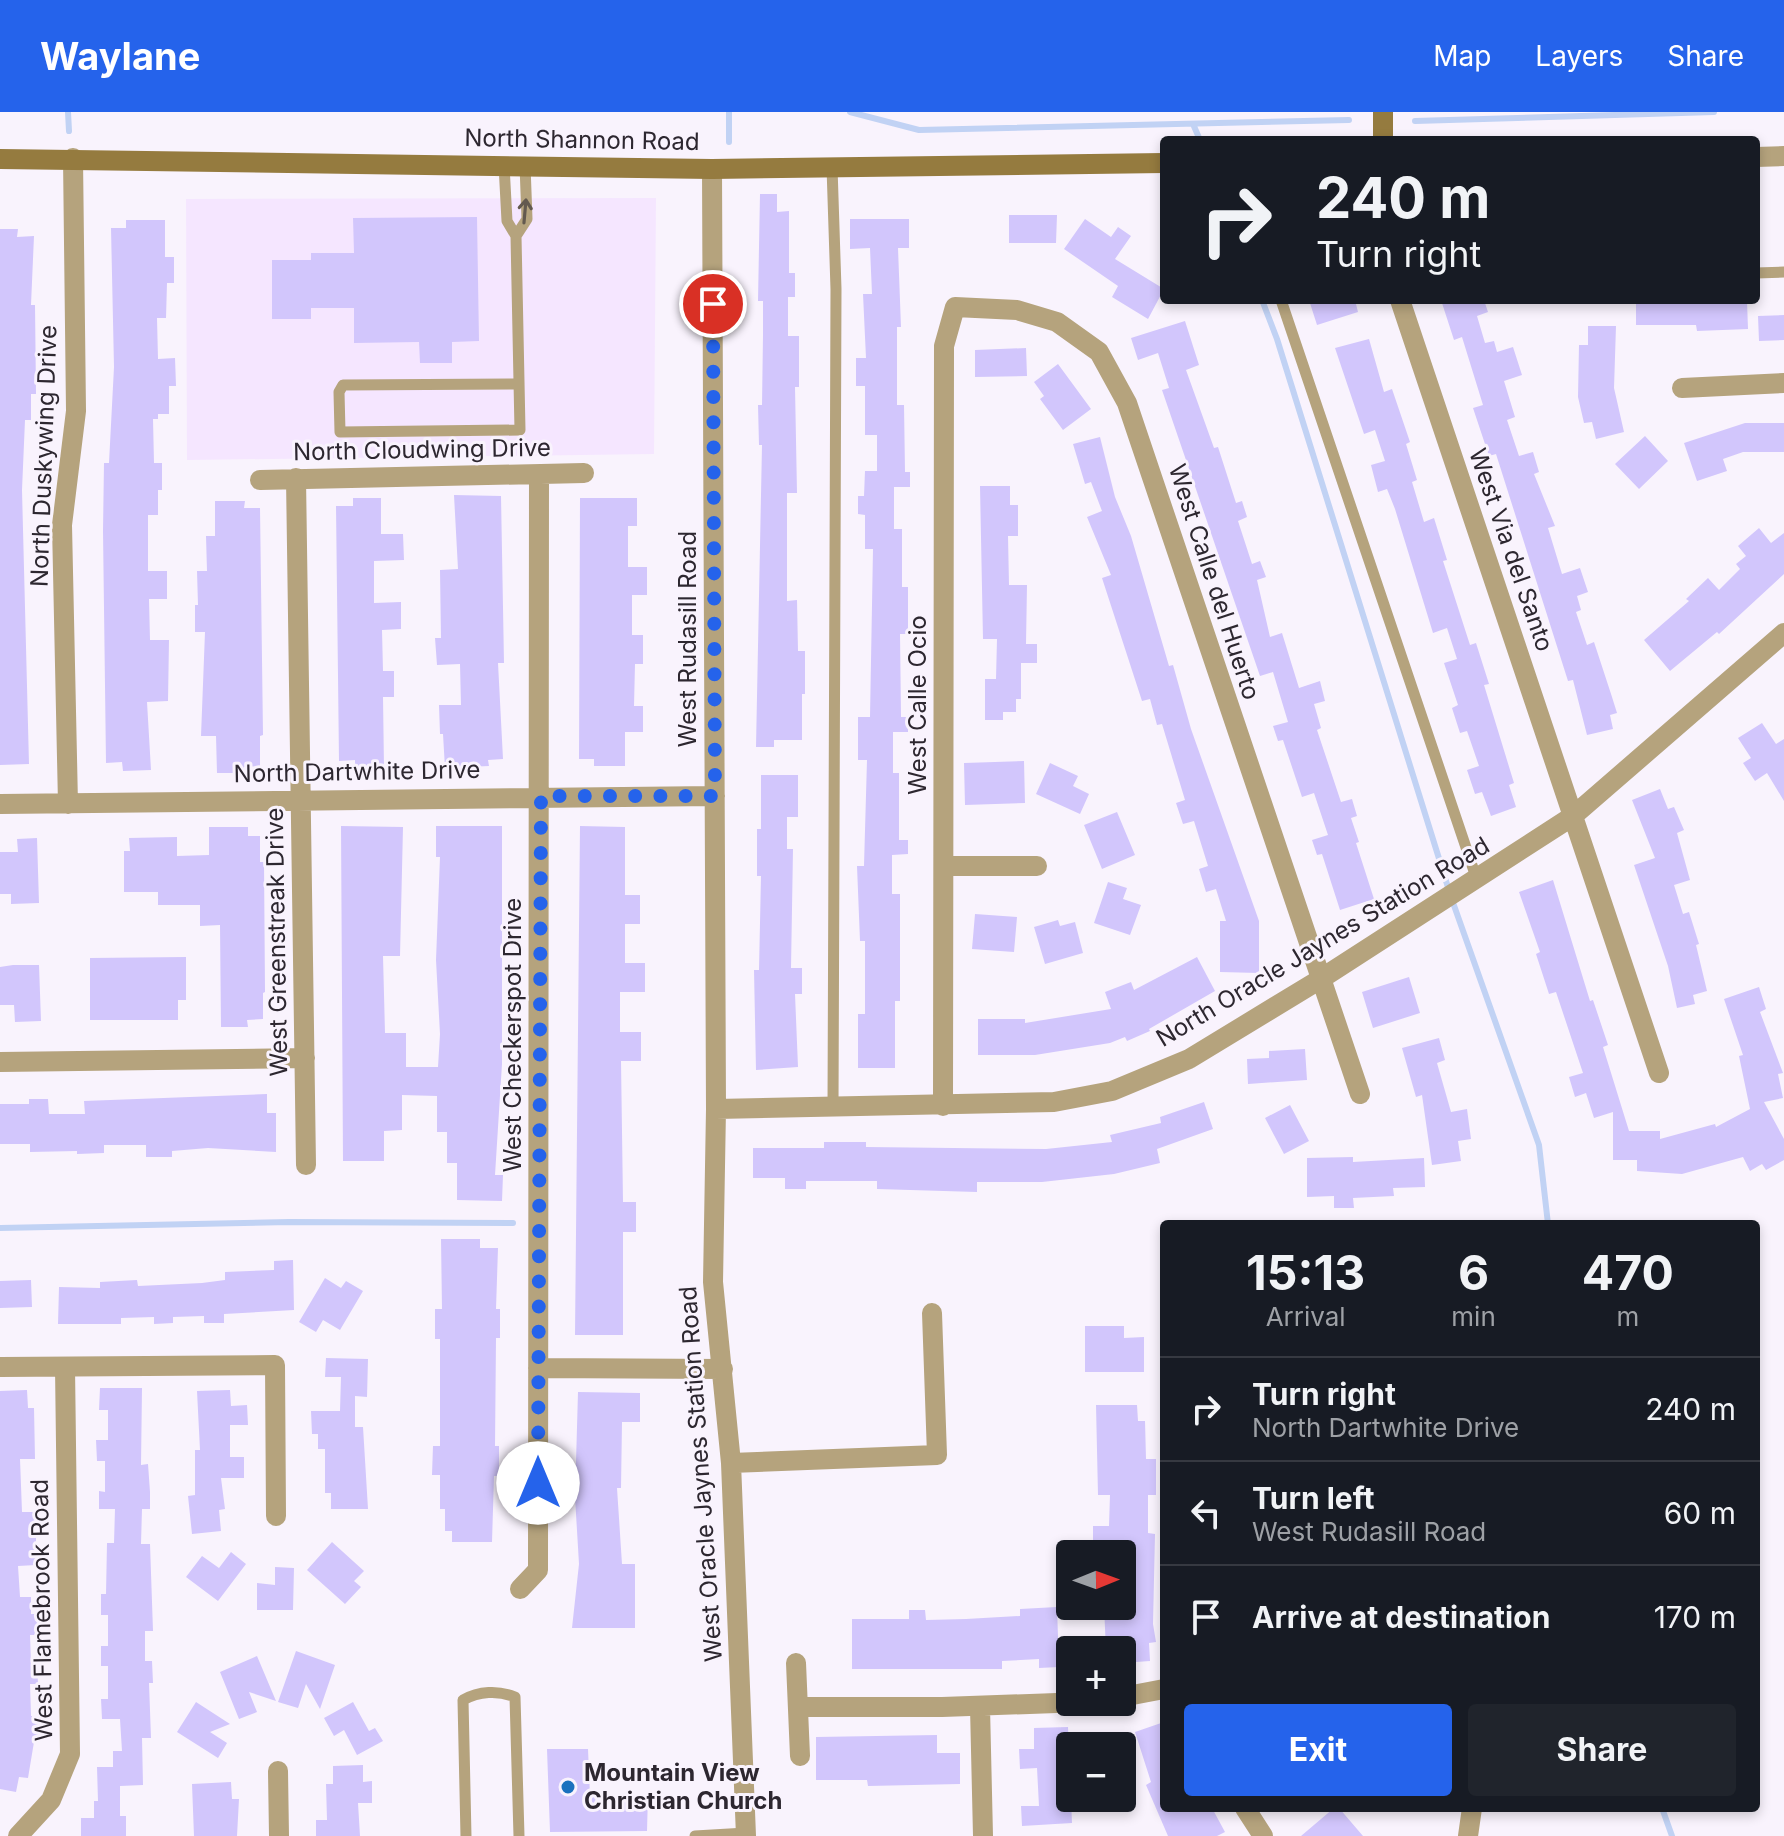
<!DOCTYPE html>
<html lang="en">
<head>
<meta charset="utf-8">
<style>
	:root { --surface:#171b24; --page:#20242c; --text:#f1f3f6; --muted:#9ea1a6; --line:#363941; --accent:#2563eb }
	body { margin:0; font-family:Inter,sans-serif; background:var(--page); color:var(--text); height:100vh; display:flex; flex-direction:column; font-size:30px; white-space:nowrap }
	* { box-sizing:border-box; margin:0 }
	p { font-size:26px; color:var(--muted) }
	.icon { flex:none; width:44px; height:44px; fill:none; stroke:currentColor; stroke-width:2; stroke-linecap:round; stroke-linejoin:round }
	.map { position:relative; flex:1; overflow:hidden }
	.drawer { position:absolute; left:1160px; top:1108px; width:600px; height:592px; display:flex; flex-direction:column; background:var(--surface); border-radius:8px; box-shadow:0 4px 12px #0003 }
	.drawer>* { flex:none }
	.hud { position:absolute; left:1160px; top:24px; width:600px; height:168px; border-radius:8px; box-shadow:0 4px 12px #0003; background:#171b24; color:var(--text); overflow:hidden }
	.needle { width:52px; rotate:89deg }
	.fabs { position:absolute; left:1056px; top:1428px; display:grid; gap:16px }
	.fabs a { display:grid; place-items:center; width:80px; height:80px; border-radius:8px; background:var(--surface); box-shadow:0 4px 12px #0003; font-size:40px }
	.pin { position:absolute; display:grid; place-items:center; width:68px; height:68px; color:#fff; margin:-34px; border:4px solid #fff; border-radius:50%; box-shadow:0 2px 8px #0007 }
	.me { position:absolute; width:88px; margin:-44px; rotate:0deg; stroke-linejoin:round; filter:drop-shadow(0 0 6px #0008) }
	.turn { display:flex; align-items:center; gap:28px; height:168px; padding:0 24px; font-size:36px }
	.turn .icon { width:104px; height:104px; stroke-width:2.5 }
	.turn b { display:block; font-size:56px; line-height:68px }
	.eta { display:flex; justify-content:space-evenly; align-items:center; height:136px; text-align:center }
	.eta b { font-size:48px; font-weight:700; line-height:56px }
	.action { display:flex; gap:16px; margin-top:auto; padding:16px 24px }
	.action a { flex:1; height:92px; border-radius:8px; background:var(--accent); color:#fff; font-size:32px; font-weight:700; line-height:92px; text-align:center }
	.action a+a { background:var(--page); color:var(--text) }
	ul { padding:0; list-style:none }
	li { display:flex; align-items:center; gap:24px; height:104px; padding:0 24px; border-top:2px solid var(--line) }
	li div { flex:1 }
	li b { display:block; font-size:30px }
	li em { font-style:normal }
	header { display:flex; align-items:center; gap:48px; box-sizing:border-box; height:112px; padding:0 40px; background:var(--accent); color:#fff }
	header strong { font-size:38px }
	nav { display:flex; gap:44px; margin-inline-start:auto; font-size:28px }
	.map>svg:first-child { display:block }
	.built { fill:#f5e6ff }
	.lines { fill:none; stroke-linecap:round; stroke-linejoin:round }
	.stream { stroke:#c1d2f4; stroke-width:6 }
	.building { fill:#d2c6fc }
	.lane { stroke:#b5a37d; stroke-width:11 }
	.street { stroke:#b5a37d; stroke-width:20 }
	.secondary { stroke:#957b3f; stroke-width:20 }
	.oneway { stroke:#63594f }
	.route { stroke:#2563eb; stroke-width:14; stroke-dasharray:0 25.2 }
	.poi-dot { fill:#1b71be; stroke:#f9f3fd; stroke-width:3 }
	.labels { text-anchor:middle; stroke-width:6; stroke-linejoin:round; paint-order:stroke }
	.street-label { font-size:24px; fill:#2d2730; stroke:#f9f3fd }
	.poi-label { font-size:24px; font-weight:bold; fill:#2d2730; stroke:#f9f3fd; text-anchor:start }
</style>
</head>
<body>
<header>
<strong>Waylane</strong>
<nav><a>Map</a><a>Layers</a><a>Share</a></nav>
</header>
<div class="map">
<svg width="1784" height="1724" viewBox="0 0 1784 1724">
	<rect width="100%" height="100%" fill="#f9f3fd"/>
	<path class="built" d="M656 86 654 342 187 348 186 87Z"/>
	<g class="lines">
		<path class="stream" d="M68 0 69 19
			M729 0V30
			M850 0 919 18 1349 8
			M1415 9 1714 0
			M1193 12 1200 28
			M1262 188 1277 227 1451 785 1539 1033 1548 1112
			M0 1116 289 1110 513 1111
			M1662 1696 1672 1724"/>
	</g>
	<path class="building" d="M760 82H777V100L789 99V161H795V185H788V224H799V275H795L797 381H787V489L797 488 798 539H805V582H802V628H774V635H756L762 333H759L758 293H762L763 223V189H758Z
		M1009 103H1057L1056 131H1009Z
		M477 105 479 229 452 230V251H420L419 230 354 231V196H311V207H272V148H311V141H354L353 106Z
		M850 107H909V136H898L901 215H897V293H904L905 360H910V375H894V417H902V475H908V522H900L901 605H908V620H893V661H899V728H908V742L892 743V782H900V889H895V956H858V902H865V829H860L857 754H864L867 648H858V605H870L873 437H865V403L858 402V384H864L865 359H877V323H865V274H856V246H866L863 182H872L870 136 850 137Z
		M1085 107 1111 125 1118 115 1131 124 1115 147 1164 177 1148 207 1112 185 1118 174 1064 137Z
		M126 108H165V145H174V171H167L166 206H157L158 247 175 246 176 274H169V302H158V307H153L154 351H162V378H158V403H148V459H167V487H149L150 528H169L168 589 147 590 151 658 123 659 122 650 106 651 103 419 104 351H109L114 255 111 116H126Z
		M0 117H18L17 125 34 124 31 193H35L36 282H31V308H25L22 378 29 652 0 653Z
		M1309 188H1355L1358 200 1317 213Z
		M1441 188H1484L1488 200 1477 204 1485 231 1494 229 1497 240 1513 235 1522 263 1504 269 1515 305 1507 308 1519 344 1533 340 1539 360 1534 362 1555 414 1548 416 1562 462 1580 456 1588 480 1577 484 1581 498 1576 500 1587 533 1594 530 1612 585 1617 601 1610 603 1613 617 1587 623 1573 568 1568 569 1496 342 1489 344 1473 296 1483 293 1462 225 1454 228Z
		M1636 188 1747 189 1748 217 1697 219 1696 213H1636Z
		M1784 203V228L1759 229 1758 204Z
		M1185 209 1199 253 1186 258 1214 336 1218 335 1236 391 1242 389 1247 405 1238 409 1252 452 1260 449 1266 465 1257 468 1270 525 1282 521 1299 576 1320 569 1325 589 1314 592 1321 616 1317 618 1341 690 1352 687 1357 704 1351 706 1359 730 1356 731 1374 787 1340 798 1322 742 1317 743 1312 728 1328 723 1314 681 1302 685 1283 628 1278 629 1273 614 1288 610 1273 560 1260 564 1162 278 1169 276 1158 241 1138 248 1131 226Z
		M1588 214H1616L1614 276 1624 320 1596 327 1592 310 1584 311 1578 285 1579 233H1588Z
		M1369 227 1384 280 1392 277 1410 330 1406 332 1417 368 1412 370 1424 410 1434 406 1447 448 1443 449 1470 533 1476 531 1489 572 1484 573 1514 671 1509 673 1516 695 1491 704 1482 680 1475 682 1467 658 1479 654 1467 619 1460 621 1452 596 1458 593 1444 551 1457 547 1447 516 1433 521 1395 397 1387 377 1378 380 1371 353 1385 349 1375 318 1364 322 1335 236Z
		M1026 236 1027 264 975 265V238Z
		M1058 252 1091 297 1063 318 1040 287 1044 284 1034 270Z
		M1745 311H1784V340H1743L1723 347 1727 359 1697 369 1684 331Z
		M1645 324 1668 349 1639 377 1615 352Z
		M1100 325 1115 385 1131 424 1169 554 1173 553 1191 617 1259 809V861L1220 860V809H1226L1216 777 1206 780 1199 757 1208 754 1194 709 1183 712 1176 691 1185 688 1162 612 1157 613 1150 587 1142 589 1102 466 1111 463 1087 405 1102 399 1091 370 1085 372 1073 332Z
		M980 374H1010V393H1018V424H1008L1009 473H1027L1026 532H1037V551H1021V587H1016V600H1003V608H985V567H996L997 527H983Z
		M454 383 501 384 504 551H498L503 647 488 648 489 654 445 656 443 622H440L439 593H461L460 552 437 553 435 526H441L440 458 458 457Z
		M353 386H381V422H403L404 448 374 449V491L401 490V517L382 518 383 559H394V585H383L384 656 355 657V648L339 649 336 394H353Z
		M580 386H637V414H628V455H647V483H632V523H643V552H635L634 594H643V620H625V654H594V647H579Z
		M215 389H245L244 396H260L263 623 260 624V654L244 655V661H217L216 624H201L205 520H195V493H198L197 459H207L206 424H215Z
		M1759 416 1771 431 1784 421V462L1719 522 1717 520 1670 559 1644 528 1689 489 1686 487 1708 466 1719 478 1740 457 1736 452 1746 444 1738 434Z
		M1762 611 1776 632 1784 627V689L1767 661 1755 669 1743 651 1751 646 1738 626Z
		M1024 649 1025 691 965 693 964 651Z
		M1050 651 1078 664 1073 674 1089 682 1080 702 1036 682Z
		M761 663H798V705H787V737H793L791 856H802V882H795L798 955 756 958 754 858H759L761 764H757V717H761Z
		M1660 677 1668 697 1674 695 1684 718 1677 721 1690 768 1674 773 1683 802 1689 800 1699 832 1696 833 1707 879 1693 883 1695 892 1677 896 1668 854 1634 753 1655 746 1632 688Z
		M1117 700 1135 743 1102 757 1084 713Z
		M341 714 403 715 400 844H383L385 921H406V955H438L440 922 436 848 440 745H436V714H502V952L495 1063H503L502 1089 457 1088V1051H447V1020H437V984L402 983V1018L384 1019V1049H343Z
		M580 714 625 715V783H640V812H625V851H645V880H620V920H641V949H621L623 1090H636V1120H623V1223H575Z
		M209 715H248V724H260V750H264L265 880 263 881V907L247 908 248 915H221L220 813 200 814V793H158V780H124V739H130L129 726 177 725V744L209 743Z
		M37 726 39 791 11 792V782H0V740H18L17 727Z
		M1553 768 1590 889 1593 888 1608 933 1603 935 1629 1019H1660V1027L1715 1012 1716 1015 1750 997 1739 944 1743 943 1724 887 1759 875 1766 897 1760 900 1783 961 1778 962 1783 986 1764 990 1784 1027V1048L1766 1058 1762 1052 1750 1059 1743 1045 1682 1062 1637 1059V1048H1613V1000L1594 1006 1586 981 1575 985 1569 965 1583 961 1556 880 1549 882 1536 842 1540 840 1519 780Z
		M1108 770 1127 776 1123 787 1141 793 1130 823 1094 811Z
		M975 802 1017 805 1014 840 972 837Z
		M1058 808 1060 814 1075 810 1083 841 1045 852 1034 815Z
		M186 845V888H178V908H90V846Z
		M1197 845 1215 879 1149 917 1150 919 1127 929 1125 925 1110 931 1035 943H978V907H1025V911L1111 897 1105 880 1131 870 1134 878Z
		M13 853H39L41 909 15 910 14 893H0V855Z
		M1409 865 1420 901 1373 916 1362 880Z
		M1439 926 1445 948 1437 951 1451 1000 1467 997 1471 1027 1458 1029 1461 1049 1432 1053 1422 983 1416 985 1402 936Z
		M1305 937 1307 968 1248 972 1247 947 1269 946V939Z
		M267 982V1001H276V1040L208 1036 172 1039V1045H146V1033H104V1041L77 1042V1039L30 1040V1032H0V992H29V987H48L49 1002H85L84 989Z
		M1204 990 1213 1017 1157 1037 1160 1051 1114 1062 1042 1070H977V1080L877 1077V1069H806V1077H785V1066H753V1036H824V1030H866V1035L1046 1037 1112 1030 1110 1023 1161 1011 1160 1005Z
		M1290 993 1309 1029 1284 1042 1265 1006Z
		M1353 1045V1050L1424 1046 1425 1075 1393 1076 1394 1084 1353 1086 1354 1096H1334V1084L1307 1085V1046Z
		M441 1127H480V1136H498L496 1197H500V1226H496L495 1334H499V1364H494L492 1430H452V1419H445V1397H440V1363H432L433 1334H440V1227H435V1197H442Z
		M293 1148 294 1198 224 1202V1211H204V1204L173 1205V1211L154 1212V1205L121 1206V1212H58L59 1175 100 1176V1170L137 1168 138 1174 202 1171 225 1168V1160L274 1158V1149Z
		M325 1166 341 1176 346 1169 363 1179 340 1218 323 1208 316 1220 299 1210Z
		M31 1168 32 1195 0 1196V1169Z
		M1085 1214H1124V1226L1144 1225V1260H1085Z
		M326 1246 368 1247 367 1285 355 1284V1315H363L368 1397H331V1381H325V1337H318V1322H312L311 1299H340L341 1265H325Z
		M100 1276H142L141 1353 148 1352 150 1380V1397H142L141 1432H150L153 1519H145V1549H152L153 1571H149L151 1626H142L143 1673 120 1674V1704H126V1724H81V1706H94V1689H98L97 1655H113V1639H122L120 1607H102L101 1587H108V1554H101V1534H108V1503H101V1482H106L107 1431H114L115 1397H99V1379L105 1380V1349H97L96 1328H108V1298H99Z
		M27 1278 28 1296H34L35 1347H20L22 1400H36V1453L18 1454 20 1485H31V1502H38L37 1523H30L31 1552H37L38 1572H30L31 1604H38V1624H35L28 1666 19 1665 16 1680 0 1677V1279Z
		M230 1278 231 1294 247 1293 248 1313H230V1345H244V1366H221L225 1397 219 1398 221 1419 192 1422 188 1384 195 1383V1338H200L197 1279Z
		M578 1280 640 1281V1310H622L621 1376H617L622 1452H635V1516H572L579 1452 575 1385Z
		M1096 1293H1137L1138 1309H1145L1146 1347H1156V1383H1148V1421L1155 1422 1153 1512 1156 1530 1149 1531 1150 1549 1122 1551V1538H1106L1104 1494H1122V1441L1093 1440V1414H1109L1110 1383H1098Z
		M332 1430 364 1459 354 1469 361 1475 345 1492 307 1458Z
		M231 1440 246 1452 218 1489 186 1465 202 1444 219 1456Z
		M275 1455 294 1456 293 1498H257V1471L275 1473Z
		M1057 1495 1059 1555 1039 1556V1547L1002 1549V1557H852V1507H909V1498H925L926 1508 966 1507 1020 1504V1497Z
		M296 1539 335 1553 320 1597 306 1572 298 1596 278 1590Z
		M257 1544 276 1589 249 1580 257 1600 239 1607 220 1560Z
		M196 1590 230 1612 210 1620 227 1631 218 1646 177 1620Z
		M353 1590 369 1619 375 1616 383 1629 357 1643 344 1618 334 1624 324 1606Z
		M1164 1610V1696H1212L1225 1720 1217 1724H1168L1146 1673 1151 1670 1135 1620Z
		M1068 1615 1072 1711 1022 1714 1021 1694H1039L1037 1656 1020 1657 1019 1637H1034V1616Z
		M937 1623V1641H960V1672L868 1674 867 1668H816V1625Z
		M547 1637H588L590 1684 648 1683 647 1719 550 1720Z
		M363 1653V1670L372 1669V1691H358L360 1724H316V1708H327L326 1672H333V1654Z
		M231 1670 232 1687H239L237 1724H194L192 1672Z
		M1334 1696H1339L1363 1724H1301Z"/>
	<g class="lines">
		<path class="lane" d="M504 53 507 109 516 124 527 107 525 53
			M832 55 836 177 833 996
			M516 124 520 318 340 320 339 280 343 273 518 272
			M1756 161 1784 160
			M1281 188 1477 768
			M466 1724 463 1588C479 1579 498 1578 515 1585L519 1724
			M695 1724 746 1721"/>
		<path class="street" d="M1756 45 1784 44
			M712 57 716 997 713 1170 731 1351 746 1724
			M1400 188 1659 961
			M1682 276 1784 271
			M296 366 306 1053
			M260 368 584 361
			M0 692 715 684
			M68 692 62 413 76 299 73 46
			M944 754H1037
			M0 950 305 946
			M943 994 944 234 955 195 1017 198 1057 210 1099 240 1127 291 1360 982
			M716 997 1054 990 1112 979 1189 947 1319 868 1573 704 1784 521
			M0 1255 275 1253 276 1404
			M538 1256 723 1257
			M731 1351 937 1343 932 1201
			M520 1477 538 1458 539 363
			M796 1551 800 1644
			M1122 1585 1164 1577
			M798 1595H942L1084 1590
			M980 1595 983 1724
			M278 1659 279 1724
			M1245 1696 1263 1724
			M18 1724 51 1688 70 1642 65 1255
			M1468 1724 1472 1696"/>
		<path class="secondary" d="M1383 0V28
			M0 47 712 57 1164 51"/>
	</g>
	<defs><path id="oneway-shaft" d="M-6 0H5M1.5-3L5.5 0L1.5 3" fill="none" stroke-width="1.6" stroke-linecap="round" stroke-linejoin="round" transform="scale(2)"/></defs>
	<use class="oneway" href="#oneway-shaft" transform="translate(525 99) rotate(-85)"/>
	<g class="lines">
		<path class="route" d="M538 1371 541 684H715L713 192"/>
	</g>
	<circle class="poi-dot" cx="568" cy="1675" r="8"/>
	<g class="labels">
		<g class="street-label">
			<text transform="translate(582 28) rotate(1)" y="8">North Shannon Road</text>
			<text transform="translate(422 338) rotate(-1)" y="8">North Cloudwing Drive</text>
			<text transform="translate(44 344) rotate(-88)" y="8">North Duskywing Drive</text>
			<text transform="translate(1511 438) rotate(71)" y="8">West Via del Santo</text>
			<text transform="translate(1214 470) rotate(72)" y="8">West Calle del Huerto</text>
			<text transform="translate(688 527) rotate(-90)" y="8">West Rudasill Road</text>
			<text transform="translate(918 593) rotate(-90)" y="8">West Calle Ocio</text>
			<text transform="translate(357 660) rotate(-1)" y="8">North Dartwhite Drive</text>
			<text transform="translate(277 830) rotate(-91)" y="8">West Greenstreak Drive</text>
			<text transform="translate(1323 830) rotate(-31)" y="8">North Oracle Jaynes Station Road</text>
			<text transform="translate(513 923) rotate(-90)" y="8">West Checkerspot Drive</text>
			<text transform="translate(701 1362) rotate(-94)" y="8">West Oracle Jaynes Station Road</text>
			<text transform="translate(42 1498) rotate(-91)" y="8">West Flamebrook Road</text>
		</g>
		<g class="poi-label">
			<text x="584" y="1669">Mountain View<tspan x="584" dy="28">Christian Church</tspan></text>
		</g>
	</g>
</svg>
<div class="fabs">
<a><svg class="needle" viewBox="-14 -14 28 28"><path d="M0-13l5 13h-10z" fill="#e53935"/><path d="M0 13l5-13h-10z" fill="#9ea1a6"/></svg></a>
<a>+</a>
<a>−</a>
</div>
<div class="pin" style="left:713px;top:192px;background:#d93025"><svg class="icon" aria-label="arrive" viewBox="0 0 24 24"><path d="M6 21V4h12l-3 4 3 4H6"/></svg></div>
<svg class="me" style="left:538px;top:1371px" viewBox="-20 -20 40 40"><circle r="19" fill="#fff"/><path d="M0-13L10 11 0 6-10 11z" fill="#2563eb"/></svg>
<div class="hud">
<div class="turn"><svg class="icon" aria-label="right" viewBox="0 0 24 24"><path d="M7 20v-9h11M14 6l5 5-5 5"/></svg><div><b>240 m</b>Turn right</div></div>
</div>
<section class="drawer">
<div class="eta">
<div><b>15:13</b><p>Arrival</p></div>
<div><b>6</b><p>min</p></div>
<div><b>470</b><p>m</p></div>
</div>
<ul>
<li><svg class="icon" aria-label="right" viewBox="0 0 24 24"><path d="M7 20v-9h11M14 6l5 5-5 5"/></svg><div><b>Turn right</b><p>North Dartwhite Drive</p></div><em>240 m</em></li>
<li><svg class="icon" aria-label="left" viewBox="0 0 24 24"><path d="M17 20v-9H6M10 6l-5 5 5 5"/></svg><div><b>Turn left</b><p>West Rudasill Road</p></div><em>60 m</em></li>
<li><svg class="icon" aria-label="arrive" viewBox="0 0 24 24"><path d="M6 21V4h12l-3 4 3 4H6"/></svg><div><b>Arrive at destination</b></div><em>170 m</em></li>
</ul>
<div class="action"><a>Exit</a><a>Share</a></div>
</section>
</div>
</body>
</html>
